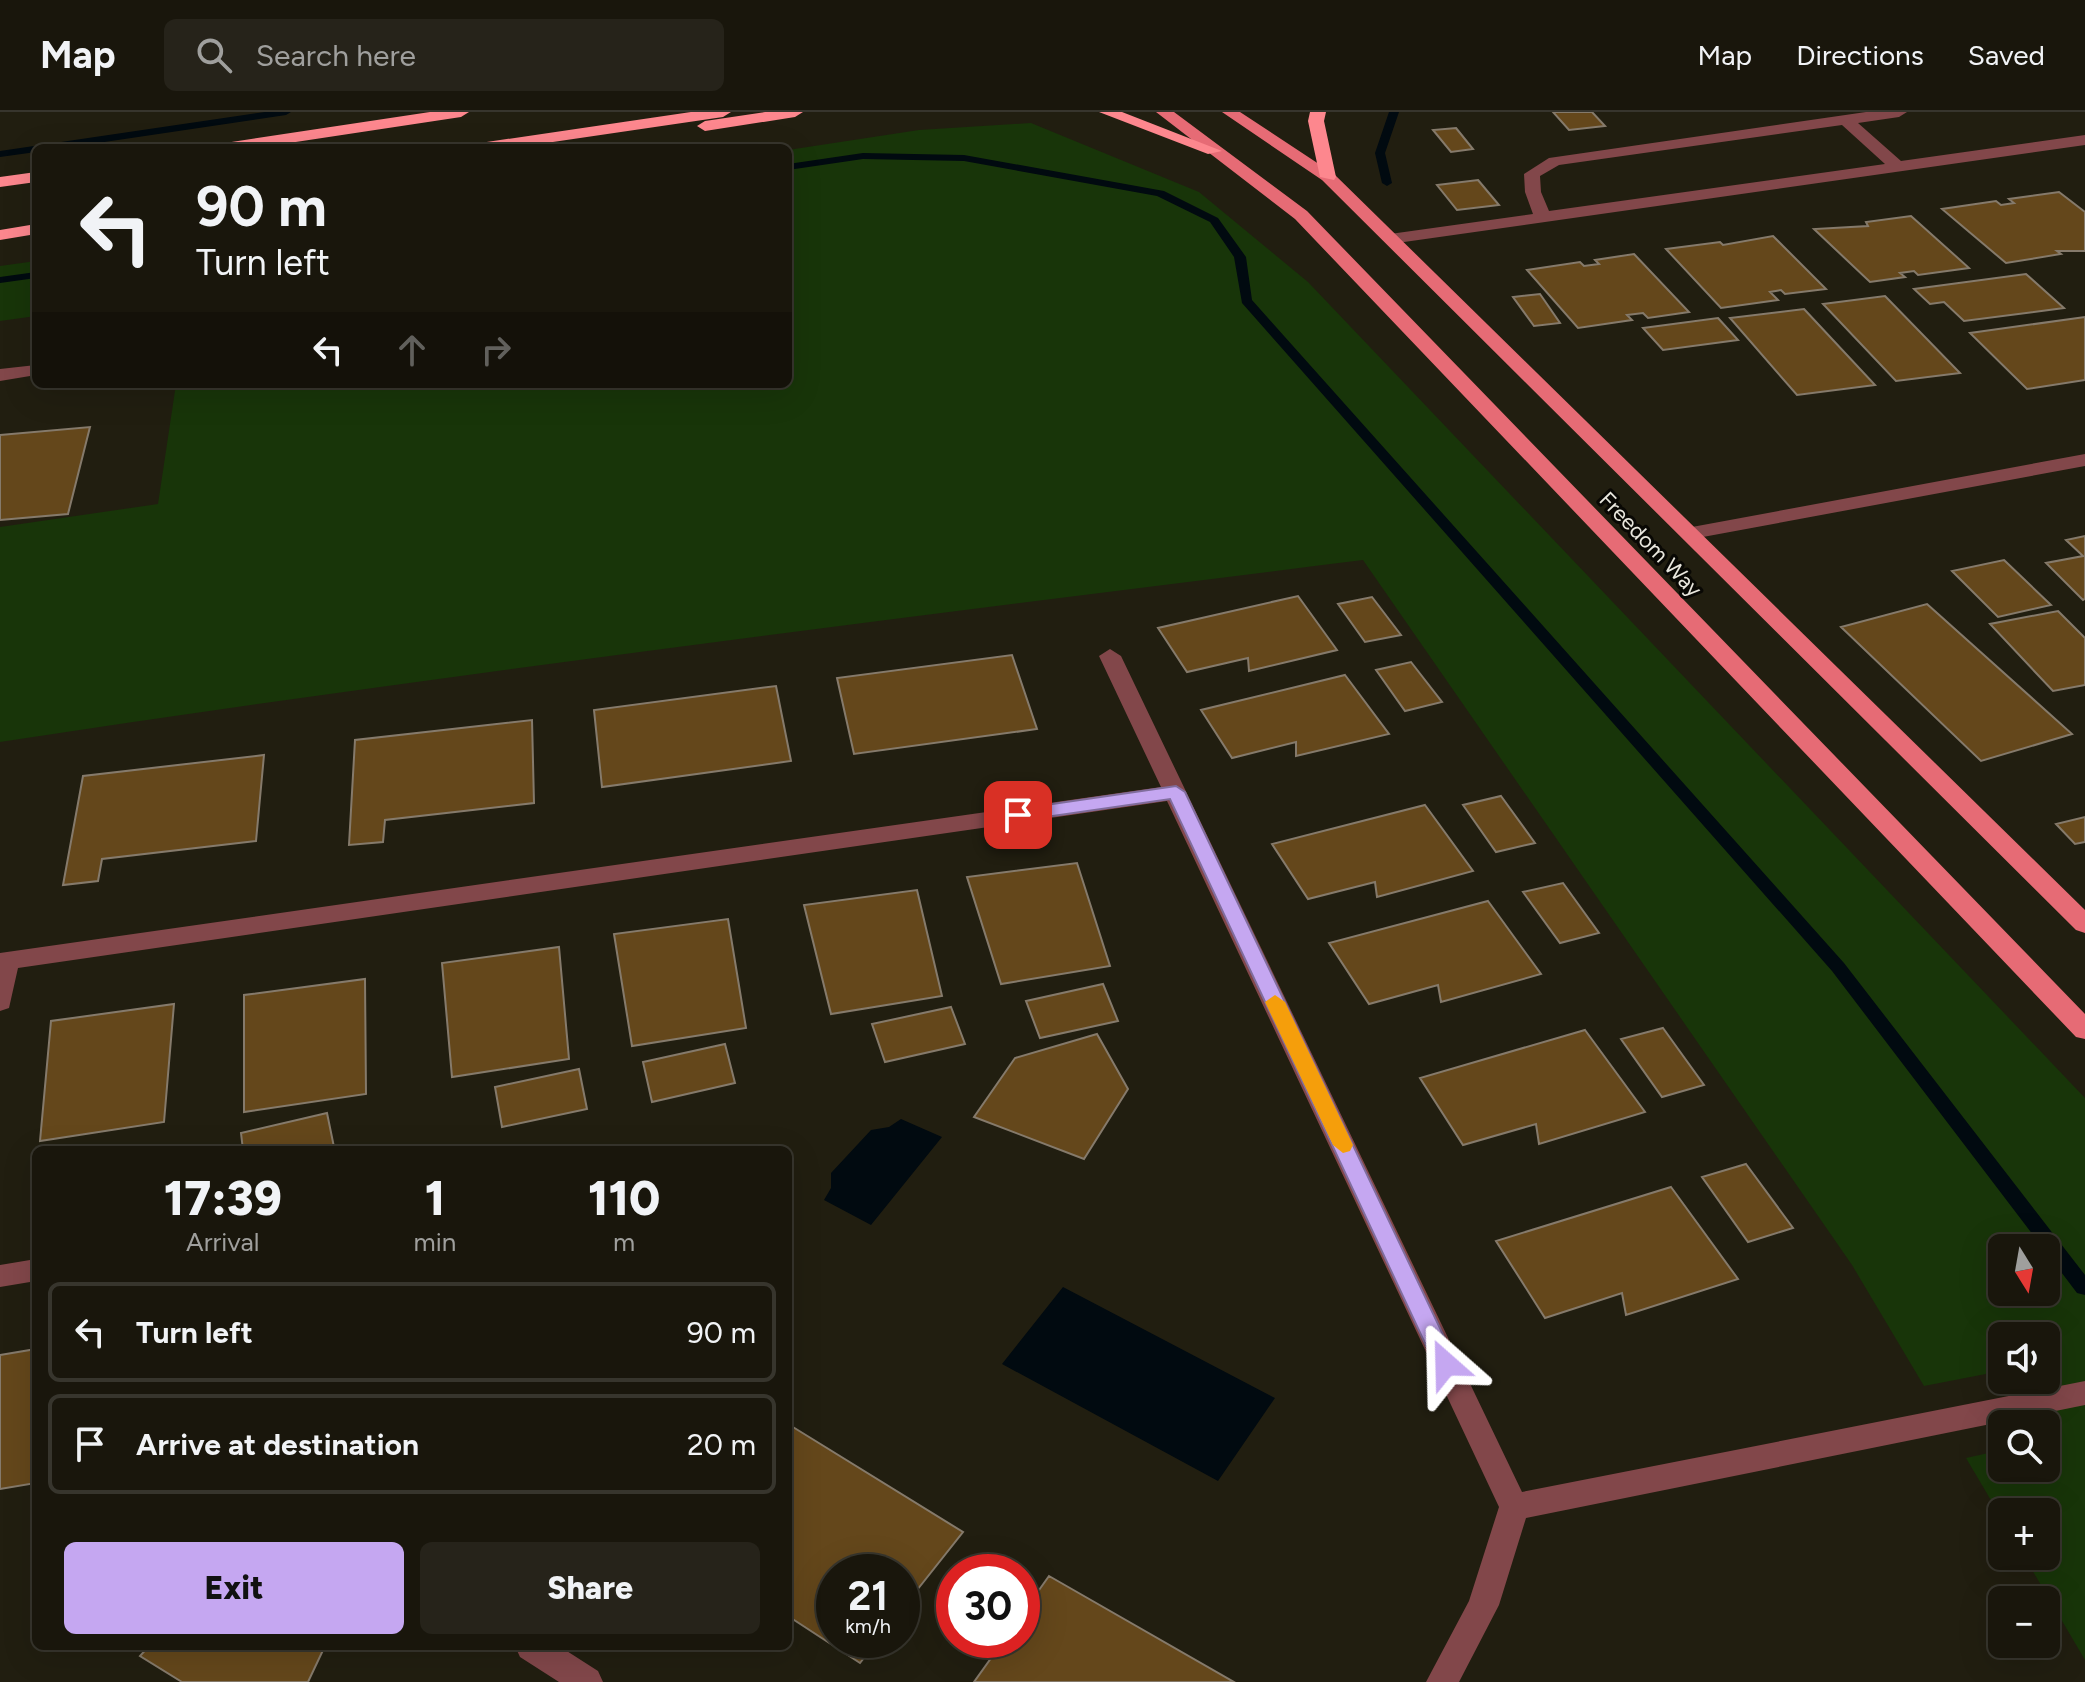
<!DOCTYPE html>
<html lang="en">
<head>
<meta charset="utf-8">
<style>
	:root { --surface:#19160c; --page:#26231a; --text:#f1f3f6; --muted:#9f9f9d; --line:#37352d; --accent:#c5a7f1 }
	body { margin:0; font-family:Figtree,sans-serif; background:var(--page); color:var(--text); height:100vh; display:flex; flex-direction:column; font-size:30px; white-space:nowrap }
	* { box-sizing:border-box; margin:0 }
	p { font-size:26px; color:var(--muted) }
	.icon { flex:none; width:44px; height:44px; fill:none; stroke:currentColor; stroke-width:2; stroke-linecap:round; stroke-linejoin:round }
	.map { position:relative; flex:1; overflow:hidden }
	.sheet { position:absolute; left:32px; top:1034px; width:760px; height:504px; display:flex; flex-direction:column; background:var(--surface); border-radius:12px; box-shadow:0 8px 32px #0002,0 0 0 2px var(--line) }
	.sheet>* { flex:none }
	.top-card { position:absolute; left:32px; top:32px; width:760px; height:244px; border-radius:12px; box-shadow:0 8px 32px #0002,0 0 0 2px var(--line); background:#19160c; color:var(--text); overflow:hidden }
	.needle { width:52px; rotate:169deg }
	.controls { position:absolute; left:1988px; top:1122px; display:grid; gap:16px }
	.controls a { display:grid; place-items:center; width:72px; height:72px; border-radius:12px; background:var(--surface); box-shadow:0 8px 32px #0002,0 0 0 2px var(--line); font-size:40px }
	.speed { position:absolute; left:816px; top:1442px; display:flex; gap:16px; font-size:40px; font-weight:700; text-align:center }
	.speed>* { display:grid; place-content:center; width:104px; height:104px; border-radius:50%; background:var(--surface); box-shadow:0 8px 32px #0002,0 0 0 2px var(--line); line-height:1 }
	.speed small { font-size:20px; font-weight:400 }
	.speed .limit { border:12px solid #d22; background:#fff; color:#111 }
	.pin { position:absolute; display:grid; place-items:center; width:68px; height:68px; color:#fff; margin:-34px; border-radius:16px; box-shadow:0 4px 12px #0006 }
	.me { position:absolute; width:88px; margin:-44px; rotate:335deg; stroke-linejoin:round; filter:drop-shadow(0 0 6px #0008) }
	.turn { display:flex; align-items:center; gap:28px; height:168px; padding:0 32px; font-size:36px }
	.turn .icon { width:104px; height:104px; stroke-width:2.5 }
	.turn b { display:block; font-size:56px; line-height:68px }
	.lanes { display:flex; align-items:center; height:76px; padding:0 32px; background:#0003; justify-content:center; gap:40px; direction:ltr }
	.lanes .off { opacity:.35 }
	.eta { display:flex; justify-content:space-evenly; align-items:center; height:136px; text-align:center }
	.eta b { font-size:48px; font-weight:800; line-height:56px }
	.cta { display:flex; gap:16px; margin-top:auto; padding:16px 32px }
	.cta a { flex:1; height:92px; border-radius:12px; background:var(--accent); color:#111; font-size:32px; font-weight:800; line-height:92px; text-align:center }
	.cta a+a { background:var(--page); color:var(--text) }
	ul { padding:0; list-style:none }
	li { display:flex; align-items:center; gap:24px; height:100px; margin:0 16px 12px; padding:0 16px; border:4px solid var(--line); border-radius:12px }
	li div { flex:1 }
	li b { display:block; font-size:30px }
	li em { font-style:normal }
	header { display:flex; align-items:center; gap:48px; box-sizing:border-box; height:112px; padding:0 40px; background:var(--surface); border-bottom:2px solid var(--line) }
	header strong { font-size:38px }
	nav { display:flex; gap:44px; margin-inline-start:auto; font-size:28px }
	.search { width:560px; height:72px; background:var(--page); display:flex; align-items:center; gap:20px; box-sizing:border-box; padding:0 28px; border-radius:12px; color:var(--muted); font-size:30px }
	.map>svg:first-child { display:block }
	.green { fill:#183509; fill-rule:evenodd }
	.water { fill:#010a10 }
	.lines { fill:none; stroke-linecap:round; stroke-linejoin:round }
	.stream { fill:#010a10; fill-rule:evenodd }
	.building { fill:#64471b; stroke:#857a6b; stroke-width:2 }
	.lane { fill:#82474a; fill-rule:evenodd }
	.street { fill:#82474a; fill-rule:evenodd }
	.primary { fill:#e66b75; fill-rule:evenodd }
	.highway { fill:#fd878e; fill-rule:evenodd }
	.route { fill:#c5a7f1; stroke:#806d9d; stroke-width:2 }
	.slow { fill:#f59e0b }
	.labels { text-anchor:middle; stroke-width:6; stroke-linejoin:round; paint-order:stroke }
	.street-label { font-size:22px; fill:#e9e7de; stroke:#090804 }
</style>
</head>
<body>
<header>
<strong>Map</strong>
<div class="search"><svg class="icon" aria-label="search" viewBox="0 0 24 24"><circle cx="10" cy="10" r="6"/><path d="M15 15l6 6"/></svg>Search here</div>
<nav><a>Map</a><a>Directions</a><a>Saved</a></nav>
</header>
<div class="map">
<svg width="2085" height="1570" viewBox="0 0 2085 1570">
	<rect width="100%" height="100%" fill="#211e10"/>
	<path class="green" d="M1031 11 1199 80 1308 170 2085 986V1548L2024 1444H2046V1400H2002V1407L1966 1346 2002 1338V1356H2046V1312H2029L1996 1260 1924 1274 1852 1153 1363 448C908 505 453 561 0 630V415L158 392 176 272H788V38L919 18ZM2002 1136H2046V1180H2002ZM2002 1224H2046V1268H2002Z
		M36 149V204L0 209V154Z"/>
	<path class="water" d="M901 1007 942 1025 871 1113 824 1088 831 1076V1061L871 1018 889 1015Z
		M1063 1175 1275 1286 1218 1369 1002 1252Z"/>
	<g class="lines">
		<path class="stream" d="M265 0H291L286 3 64 36H36V40L0 45V39Z
			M1389 0H1399L1385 41 1392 71 1387 74 1382 71 1375 41Z
			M863 41 964 43 1164 79 1218 106 1246 145 1252 188 1844 851 2085 1163V1183L2077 1181 2046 1140V1136H2043L1832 859 1242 191 1234 145 1210 110 1157 84 964 49 863 47 788 58V52Z
			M36 160V166L0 171V165Z"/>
	</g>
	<path class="building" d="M1553 0H1592L1605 14 1569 18Z
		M1456 16 1473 37 1451 40 1433 18Z
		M1478 68 1499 93 1457 98 1437 73Z
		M2059 80 2085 100V139H2057L2061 142 2006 151 1942 97 1996 89 2001 93 2014 91 2009 87Z
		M1911 104 1969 156 1918 163 1914 159 1900 161 1905 165 1870 170 1814 117 1868 114 1866 110Z
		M1773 124 1826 177 1785 182 1781 178 1770 180 1778 188 1721 196 1666 137 1720 130 1723 133Z
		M1634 142 1689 200 1648 206 1643 201 1627 203 1632 208 1578 216 1527 158 1580 150 1584 154 1599 152 1595 148Z
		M2026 162 2064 196 1964 209 1944 190 1930 192 1914 177Z
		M1540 182 1560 211 1534 214 1513 185Z
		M1885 184 1960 261 1896 269 1823 192Z
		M1804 197 1875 273 1797 283 1730 206Z
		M2085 205V268L2027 277 1970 221Z
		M1718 206 1738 228 1663 238 1643 216Z
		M90 315 68 402 0 408V323Z
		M2085 424V487L2083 488 2046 451 2083 444 2066 428Z
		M2004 448 2051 493 1998 505 1952 459Z
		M1298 484 1337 538 1249 559 1248 546 1187 560 1158 516Z
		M1372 485 1401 523 1365 530 1338 492Z
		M1927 492 2072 622 1981 649 1841 515Z
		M2058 499 2085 526V573L2053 579 1990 512Z
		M1012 543 1037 617 854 642 837 566Z
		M1411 550 1442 590 1405 599 1376 558Z
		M1345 563 1389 622 1296 644V630L1232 646 1201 598Z
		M776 574 791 649 602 675 594 598Z
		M532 608 534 691 385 708 383 730 349 733 355 628Z
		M264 643 256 729 102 747 98 769 63 773 83 664Z
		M1501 684 1535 731 1496 740 1463 693Z
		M1425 693 1473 759 1377 785 1375 770 1308 787 1272 732Z
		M2085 705V730L2075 732 2056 712Z
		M1077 751 1110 854 1001 872 967 765Z
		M1563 771 1599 821 1560 831 1523 780Z
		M917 778 942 884 831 902 804 793Z
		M1488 789 1541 862 1441 890 1438 873 1369 892 1329 831Z
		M728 807 746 916 632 934 614 822Z
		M559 835 569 947 452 965 442 851Z
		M365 867 366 982 244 1000V883Z
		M1103 872 1118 909 1040 926 1026 889Z
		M174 892 164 1010 40 1029 51 909Z
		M951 895 965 932 885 950 872 912Z
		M1663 916 1704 973 1662 985 1621 927Z
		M1585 918 1645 1000 1539 1032 1536 1012 1463 1033 1420 966Z
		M1097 922 1128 977 1084 1047 974 1005 1015 946Z
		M725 932 735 971 652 990 643 950Z
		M579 957 587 997 502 1015 495 975Z
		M327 1001 334 1035 243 1038 241 1021Z
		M1746 1052 1793 1116 1748 1130 1702 1065Z
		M1671 1075 1738 1167 1626 1203 1622 1181 1545 1206 1496 1129Z
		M36 1237V1371L0 1377V1243Z
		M788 1312 963 1420 902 1497V1460H834V1528H878L860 1551 788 1504Z
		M1049 1464 1234 1570H974L1004 1528H1022V1502Z
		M149 1534H325L308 1570H182L140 1544Z"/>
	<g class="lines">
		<path class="lane" d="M1866 0H1907L1899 5 1858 11 1901 49 2085 23V33L1390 132 1382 127 1390 122 1533 102 1525 80 1524 62 1549 46ZM1842 13 1885 52 1549 99 1541 80 1540 64 1559 53Z
			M36 253V263L0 269V257Z"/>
		<path class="street" d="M2085 342V354L1692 427 1682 421 1692 415Z
			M1110 537 1121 544 1522 1380 2085 1269V1293L1526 1406 1499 1493 1459 1570H1426L1469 1489 1499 1395 1167 689 18 856 9 896 0 899V841L1161 675 1099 544Z
			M36 1147V1169L0 1175V1153Z
			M515 1534H559L598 1559 603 1570H559L520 1545Z"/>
		<path class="primary" d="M1156 0H1174L1307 99 2085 902V927L2076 925 1295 107Z
			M1222 0H1240L1334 62 2085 798V821L2076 818 1322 68Z"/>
		<path class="highway" d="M430 0H469L461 5 256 36H217L225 31Z
			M691 0H731L723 5 512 36H472L480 31Z
			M765 0H803L795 5 705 19 697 14 705 9Z
			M1099 0H1122L1222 39 1208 42Z
			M1310 0H1326L1324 9 1336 65 1334 68 1320 65 1308 9Z
			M36 60V70L0 75V65Z
			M36 112V122L0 128V118Z"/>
	</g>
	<path class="route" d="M1176 674 1185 680 1457 1252 1454 1259H1438L1170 687 1018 709 1009 703 1018 697Z"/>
	<path class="slow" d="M1275 883 1285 890 1353 1033 1350 1039 1343 1041 1333 1033 1265 890Z"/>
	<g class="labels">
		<g class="street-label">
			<text transform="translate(1651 432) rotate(46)" y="8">Freedom Way</text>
		</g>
	</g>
</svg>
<div class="controls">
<a><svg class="needle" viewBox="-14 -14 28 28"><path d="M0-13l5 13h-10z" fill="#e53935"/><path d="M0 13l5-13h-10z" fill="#9f9f9d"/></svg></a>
<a><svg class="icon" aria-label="sound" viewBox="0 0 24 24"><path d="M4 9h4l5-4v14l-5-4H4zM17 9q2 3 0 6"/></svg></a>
<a><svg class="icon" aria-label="search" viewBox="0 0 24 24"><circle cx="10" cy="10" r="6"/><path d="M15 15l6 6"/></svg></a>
<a>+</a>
<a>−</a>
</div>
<div class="speed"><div>21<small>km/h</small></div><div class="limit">30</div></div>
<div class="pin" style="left:1018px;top:703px;background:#d93025"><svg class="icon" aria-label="arrive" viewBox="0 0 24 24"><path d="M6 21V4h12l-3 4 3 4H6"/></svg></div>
<svg class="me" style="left:1446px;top:1252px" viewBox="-20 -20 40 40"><path d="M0-17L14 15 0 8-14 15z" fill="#c5a7f1" stroke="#fff" stroke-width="4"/></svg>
<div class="top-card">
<div class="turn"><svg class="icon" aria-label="left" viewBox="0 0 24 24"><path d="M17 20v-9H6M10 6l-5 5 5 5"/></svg><div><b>90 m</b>Turn left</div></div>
<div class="lanes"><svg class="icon" aria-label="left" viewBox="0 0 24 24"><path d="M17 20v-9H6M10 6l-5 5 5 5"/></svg><svg class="icon off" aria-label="ahead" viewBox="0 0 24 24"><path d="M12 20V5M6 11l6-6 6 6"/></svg><svg class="icon off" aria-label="right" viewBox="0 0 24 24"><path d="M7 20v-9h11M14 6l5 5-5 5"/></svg></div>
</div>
<section class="sheet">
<div class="eta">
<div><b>17:39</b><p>Arrival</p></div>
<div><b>1</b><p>min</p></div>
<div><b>110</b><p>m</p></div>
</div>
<ul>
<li><svg class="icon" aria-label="left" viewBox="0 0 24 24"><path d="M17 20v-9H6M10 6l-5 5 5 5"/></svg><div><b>Turn left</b></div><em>90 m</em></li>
<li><svg class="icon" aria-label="arrive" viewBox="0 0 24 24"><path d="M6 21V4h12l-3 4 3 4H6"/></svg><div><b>Arrive at destination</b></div><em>20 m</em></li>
</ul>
<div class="cta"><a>Exit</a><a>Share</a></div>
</section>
</div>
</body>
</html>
